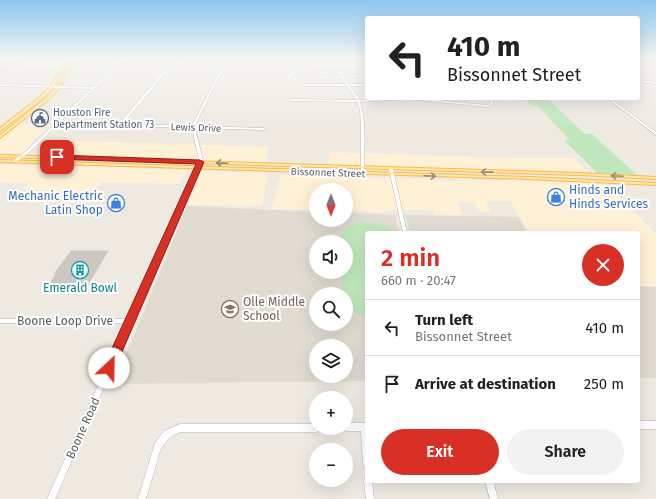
<!DOCTYPE html>
<html lang="en">
<head>
<meta charset="utf-8">
<style>
	:root { --surface:#fff; --page:#f2f2f2; --text:#202124; --muted:#757577; --line:#e0e0e0; --accent:#d93025 }
	body { margin:0; font-family:"Fira Sans",sans-serif; background:var(--page); color:var(--text); height:100vh; display:flex; flex-direction:column; font-size:15px; white-space:nowrap }
	* { box-sizing:border-box; margin:0 }
	p { font-size:13px; color:var(--muted) }
	.icon { flex:none; width:22px; height:22px; fill:none; stroke:currentColor; stroke-width:2; stroke-linecap:round; stroke-linejoin:round }
	.map { position:relative; flex:1; overflow:hidden }
	.drawer { position:absolute; left:365px; top:231px; width:275px; height:252px; display:flex; flex-direction:column; background:var(--surface); border-radius:4px; box-shadow:0 4px 16px #0002 }
	.drawer>* { flex:none }
	.hud { position:absolute; left:365px; top:16px; width:275px; height:84px; border-radius:4px; box-shadow:0 4px 16px #0002; background:#fff; color:var(--text); overflow:hidden }
	.needle { width:26px; rotate:180deg }
	.fabs { position:absolute; left:309px; top:183px; display:grid; gap:8px }
	.fabs a { display:grid; place-items:center; width:44px; height:44px; border-radius:50%; background:var(--surface); box-shadow:0 4px 16px #0002; font-size:20px }
	.pin { position:absolute; display:grid; place-items:center; width:34px; height:34px; color:#fff; margin:-17px; border-radius:8px; box-shadow:0 2px 6px #0006 }
	.me { position:absolute; width:44px; margin:-22px; rotate:24deg; stroke-linejoin:round; filter:drop-shadow(0 0 3px #0008) }
	.turn { display:flex; align-items:center; gap:14px; height:84px; padding:0 16px; font-size:18px }
	.turn .icon { width:52px; height:52px; stroke-width:2.5 }
	.turn b { display:block; font-size:28px; line-height:34px }
	.round { display:grid; place-items:center; flex:none; width:42px; height:42px; border-radius:21px; background:var(--page) }
	.summary { display:flex; align-items:center; justify-content:space-between; height:68px; padding:0 16px }
	h1 { font-size:24px; font-weight:600; line-height:30px; color:var(--accent) }
	.action { display:flex; gap:8px; margin-top:auto; padding:8px 16px }
	.action a { flex:1; height:46px; border-radius:24px; background:var(--accent); color:#fff; font-size:16px; font-weight:600; line-height:46px; text-align:center }
	.action a+a { background:var(--page); color:var(--text) }
	ul { padding:0; list-style:none }
	li { display:flex; align-items:center; gap:12px; height:56px; padding:0 16px; border-top:1px solid var(--line) }
	li div { flex:1 }
	li b { display:block; font-size:15px }
	li em { font-style:normal }
	.map>svg:first-child { display:block }
	.commercial { fill:#fff1d6 }
	.education { fill:#e0dcd2; fill-rule:evenodd }
	.green { fill:#c0e8bc }
	.building { fill:#cbc7c1; stroke:#d3cbbf }
	.lines { fill:none; stroke-linecap:round; stroke-linejoin:round }
	.minor-casing { stroke:#b5b9bd; stroke-width:1 }
	.major-casing { stroke:#fcb84d; stroke-width:2 }
	.minor { fill:#fff; fill-rule:evenodd }
	.major { fill:#ffe7a6; fill-rule:evenodd }
	.oneway { stroke:#948f7b }
	.route { fill:#d93025; stroke:#8d1f18 }
	.labels { text-anchor:middle; stroke-width:4; stroke-linejoin:round; paint-order:stroke }
	.far-service-label { font-size:10px; fill:#4e5e75; stroke:#fff; text-anchor:start }
	.far-street-label { font-size:10px; fill:#5a5f64; stroke:#fff }
	.shop-label { font-size:12px; fill:#366cbe; stroke:#fff; text-anchor:start }
	.culture-label { font-size:12px; fill:#0d838f; stroke:#fff }
	.education-label { font-size:12px; fill:#785e54; stroke:#fff; text-anchor:start }
	.street-label { font-size:12px; fill:#5a5f64; stroke:#fff }
</style>
</head>
<body>
<div class="map">
<svg width="656" height="499" viewBox="0 0 656 499">
	<rect width="100%" height="100%" fill="#eeeae2"/>
	<path class="commercial" d="M26 59H65L60 68 14 67Z
		M20 123 52 124 34 140 22 155 0 154V139Z
		M76 141 110 142 269 147 265 163 61 157Z
		M330 152 510 158H575L589 173 327 166Z
		M0 164 23 165 187 170 180 184 102 182 92 192 23 189 29 183 0 182Z
		M202 171 268 173 262 206 188 205Z
		M281 175 381 178H402L448 181 507 180 607 184 656 234V287L638 286V233H529L510 201H486L491 212 478 211 474 203 458 202 463 215H434L432 210H388L384 212 346 211V190H316V210L271 209Z"/>
	<path class="education" d="M0 59H26L0 76Z
		M187 206 316 212V220H346V213L395 215 399 233H367V381L114 384ZM316 242H346V272H316ZM316 294H346V324H316ZM316 346H346V376H316Z
		M405 215 518 217 527 233H410Z
		M638 286 656 287V378H638Z"/>
	<path class="green" d="M524 98H547L585 134H592L637 175 597 173 564 140H570L538 106H532Z
		M361 222C375 222 387 223 397 233H367V317L354 312 351 308 350 312H346V294H343L342 272H346V242H340C340 229 351 225 361 222Z"/>
	<path class="building" d="M71 251H108L85 290 45 291 56 274H54Z"/>
	<g class="lines">
		<g class="minor-casing">
			<path id="minor" d="M122 59H125L60 122 119 124 165 69 183 59H186L167 71 123 124 192 126 218 74 239 59H242L220 75 195 126 264 128 266 129 264 130 195 128 203 160 200 168 55 499H47L126 323H0V319H128L199 160 192 128 58 124C49 132 24 161 14 162V160L25 152 55 124V122H56L91 89 0 86V84L93 87Z
				M307 59H310L287 80H285V78Z
				M338 59H340L339 65 341 72 367 71V73H342L349 84H367V86H350L360 100 393 98H417L487 105 490 104 491 98H493V105L487 107 408 99 360 102C367 125 364 149 364 173L363 174H361V128L360 110 357 102 290 101 289 100 290 99 357 100 347 86H302L301 85 302 84H346L339 73 316 74 315 73 316 72H338L337 65Z
				M644 59H656V61L645 60Z
				M638 80 656 82V84L638 82Z
				M607 98H610L656 132V135Z
				M390 168H392L393 169 407 233H403L389 169Z
				M638 421H656V429H638Z
				M346 423H367V468L364 467 363 464 361 431H346L343 429V428H346Z
				M180 424H316V428H320L319 431 316 432H180L170 437 161 448 146 499H138L155 443 164 431Z
				M367 477V481H372L374 499H366L364 481 365 478Z
				M485 481H493L498 499H490Z"/>
		</g>
		<g class="major-casing">
			<path id="major" d="M66 59H69L52 89 38 102 0 131V128L36 100 50 87Z
				M72 59H75L60 88 47 101 0 138V135L45 99 58 87Z
				M0 155 580 173 656 177V179L580 175 0 157Z
				M0 160 529 177 656 183V185L529 179 0 162Z"/>
		</g>
		<use href="#minor" class="minor"/>
		<use href="#major" class="major"/>
	</g>
	<defs><path id="oneway-shaft" d="M-6 0H5M1.5-3L5.5 0L1.5 3" fill="none" stroke-width="1.6" stroke-linecap="round" stroke-linejoin="round"/></defs>
	<g class="oneway">
		<use href="#oneway-shaft" transform="translate(222 163) rotate(-178)"/>
		<use href="#oneway-shaft" transform="translate(487 172) rotate(-179)"/>
		<use href="#oneway-shaft" transform="translate(430 176) rotate(2)"/>
		<use href="#oneway-shaft" transform="translate(617 176) rotate(-177)"/>
	</g>
	<linearGradient id="sky" x2="0" y2="1"><stop stop-color="#8bc6f1"/><stop offset="0.46" stop-color="#f7f6f2"/><stop offset="1" stop-color="#f7f6f2" stop-opacity="0"/></linearGradient>
	<rect width="656" height="129" fill="url(#sky)"/>
	<path class="route" d="M57 155 200 160 204 162 115 368 114 371 109 373 105 371 103 368 196 164 55 159V156Z"/>
	<defs>
		<g id="civic-ring" transform="scale(0.9)"><circle r="9.5" fill="#fff" stroke="#5c6f8a" stroke-width="1.5"/><path d="M-.6-6.5H3V-4.5H.6V-3L4-1V1h2V6H-6V1h2V-1L-.6-3ZM-1.2 2.5V6h2.4V2.5Z" fill="#5c6f8a"/></g>
		<g id="shop-ring" transform="scale(0.9)"><circle r="9.5" fill="#fff" stroke="#3f7fe0" stroke-width="1.5"/><path d="M-5-2.5h2.3a2.7 3.5 0 0 1 5.4 0H5L5.5 6h-11ZM-1.5-2.5h3a1.5 2.3 0 0 0-3 0Z" fill="#3f7fe0"/></g>
		<g id="building-ring" transform="scale(0.9)"><circle r="9.5" fill="#fff" stroke="#0f9aa8" stroke-width="1.5"/><path d="M-4-6H4V6H1V3H-1V6H-4ZM-2.5-4.3h1.7v1.8h-1.7ZM.8-4.3h1.7v1.8H.8ZM-2.5-1h1.7V.8h-1.7ZM.8-1h1.7V.8H.8Z" fill="#0f9aa8"/></g>
		<g id="school-ring" transform="scale(0.9)"><circle r="9.5" fill="#fff" stroke="#8d6e63" stroke-width="1.5"/><path d="M0-5L7-2L0 1L-7-2ZM-4 1L0 2.5L4 1V4Q0 6-4 4Z" fill="#8d6e63"/></g>
	</defs>
	<g fill-rule="evenodd">
		<use href="#civic-ring" x="40" y="118"/>
		<use href="#shop-ring" x="556" y="197"/>
		<use href="#shop-ring" x="116" y="203"/>
		<use href="#building-ring" x="80" y="270"/>
		<use href="#school-ring" x="230" y="309"/>
	</g>
	<g class="labels">
		<g class="far-service-label">
			<text x="53" y="116">Houston Fire<tspan x="53" dy="12">Department Station 73</tspan></text>
		</g>
		<g class="far-street-label">
			<text transform="translate(196 127) rotate(2)" y="4">Lewis Drive</text>
			<text transform="translate(328 172) rotate(2)" y="4">Bissonnet Street</text>
		</g>
		<g class="shop-label">
			<text x="569" y="194">Hinds and<tspan x="569" dy="14">Hinds Services</tspan></text>
			<text x="103" y="200" text-anchor="end">Mechanic Electric<tspan x="103" dy="14">Latin Shop</tspan></text>
		</g>
		<g class="culture-label">
			<text x="80" y="292">Emerald Bowl</text>
		</g>
		<g class="education-label">
			<text x="243" y="306">Olle Middle<tspan x="243" dy="14">School</tspan></text>
		</g>
		<g class="street-label">
			<text x="65" y="325">Boone Loop Drive</text>
			<text transform="translate(83 428) rotate(-66)" y="4">Boone Road</text>
		</g>
	</g>
</svg>
<div class="fabs">
<a><svg class="needle" viewBox="-14 -14 28 28"><path d="M0-13l5 13h-10z" fill="#e53935"/><path d="M0 13l5-13h-10z" fill="#757577"/></svg></a>
<a><svg class="icon" aria-label="sound" viewBox="0 0 24 24"><path d="M4 9h4l5-4v14l-5-4H4zM17 9q2 3 0 6"/></svg></a>
<a><svg class="icon" aria-label="search" viewBox="0 0 24 24"><circle cx="10" cy="10" r="6"/><path d="M15 15l6 6"/></svg></a>
<a><svg class="icon" aria-label="layers" viewBox="0 0 24 24"><path d="M12 4l9 5-9 5-9-5zM3 14l9 5 9-5"/></svg></a>
<a>+</a>
<a>−</a>
</div>
<div class="pin" style="left:57px;top:157px;background:#d93025"><svg class="icon" aria-label="arrive" viewBox="0 0 24 24"><path d="M6 21V4h12l-3 4 3 4H6"/></svg></div>
<svg class="me" style="left:109px;top:368px" viewBox="-20 -20 40 40"><circle r="19" fill="#fff"/><path d="M0-13L10 11 0 6-10 11z" fill="#d93025"/></svg>
<div class="hud">
<div class="turn"><svg class="icon" aria-label="left" viewBox="0 0 24 24"><path d="M17 20v-9H6M10 6l-5 5 5 5"/></svg><div><b>410 m</b>Bissonnet Street</div></div>
</div>
<section class="drawer">
<div class="summary"><div><h1>2 min</h1><p>660 m · 20:47</p></div><a class="round" style="background:#d93025;color:#fff"><svg class="icon" aria-label="close" viewBox="0 0 24 24"><path d="M6 6l12 12M18 6L6 18"/></svg></a></div>
<ul>
<li><svg class="icon" aria-label="left" viewBox="0 0 24 24"><path d="M17 20v-9H6M10 6l-5 5 5 5"/></svg><div><b>Turn left</b><p>Bissonnet Street</p></div><em>410 m</em></li>
<li><svg class="icon" aria-label="arrive" viewBox="0 0 24 24"><path d="M6 21V4h12l-3 4 3 4H6"/></svg><div><b>Arrive at destination</b></div><em>250 m</em></li>
</ul>
<div class="action"><a>Exit</a><a>Share</a></div>
</section>
</div>
</body>
</html>
